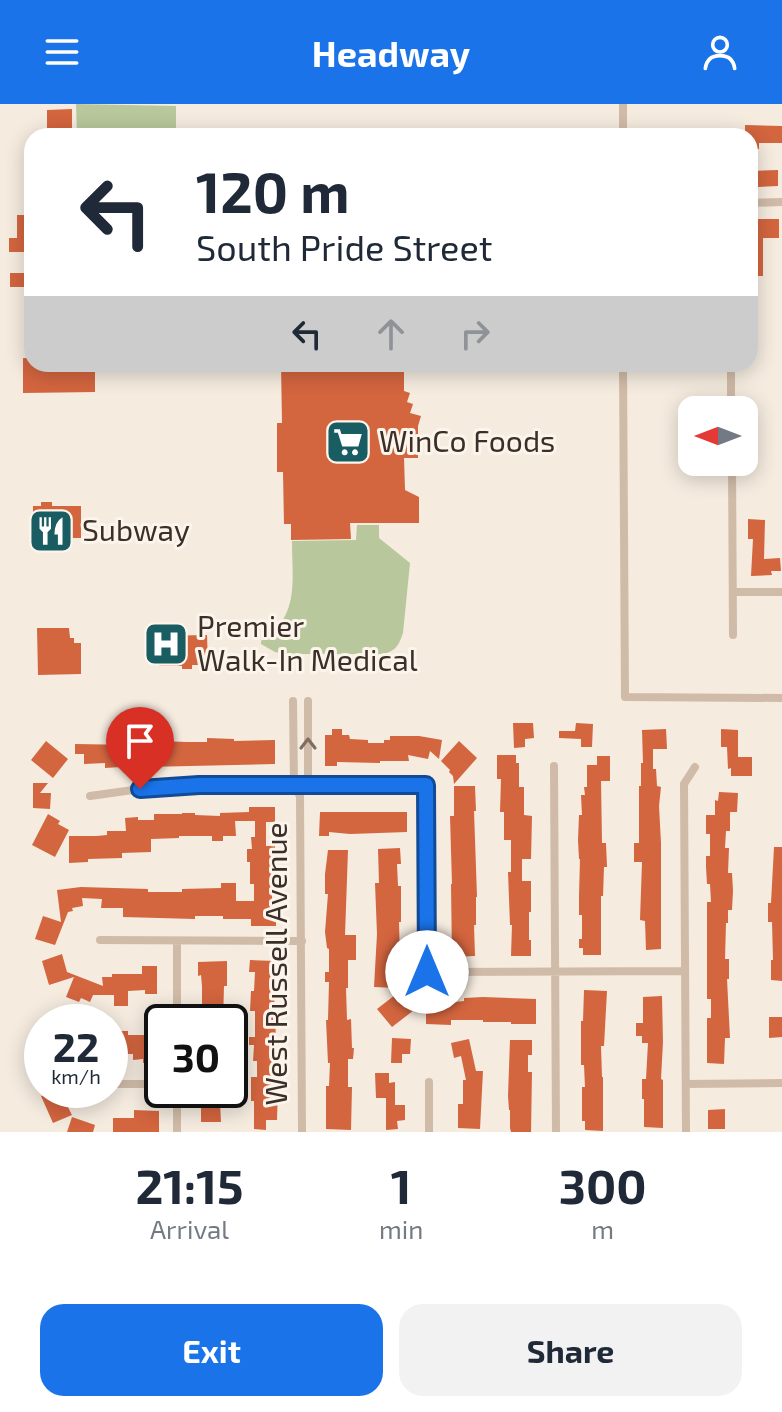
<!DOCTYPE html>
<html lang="en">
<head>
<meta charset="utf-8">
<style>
	:root { --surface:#fff; --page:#f2f2f3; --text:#1f2937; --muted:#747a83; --accent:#1a73e8 }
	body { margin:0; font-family:"Exo 2",sans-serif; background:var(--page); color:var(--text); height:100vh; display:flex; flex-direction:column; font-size:30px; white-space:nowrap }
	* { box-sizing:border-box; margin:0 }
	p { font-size:26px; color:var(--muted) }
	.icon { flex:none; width:44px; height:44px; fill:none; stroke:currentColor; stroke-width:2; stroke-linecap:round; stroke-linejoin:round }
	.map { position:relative; height:1028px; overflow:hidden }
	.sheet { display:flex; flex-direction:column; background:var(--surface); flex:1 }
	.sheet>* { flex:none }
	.hud { position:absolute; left:24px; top:24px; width:734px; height:244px; border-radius:24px; box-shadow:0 4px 20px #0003; background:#fff; color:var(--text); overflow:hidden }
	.needle { width:52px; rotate:270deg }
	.fabs { position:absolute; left:678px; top:292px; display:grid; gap:16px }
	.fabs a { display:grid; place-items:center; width:80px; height:80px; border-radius:16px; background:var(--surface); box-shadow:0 4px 20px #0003; font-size:40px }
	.speed { position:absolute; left:24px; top:900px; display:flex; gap:16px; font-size:40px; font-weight:700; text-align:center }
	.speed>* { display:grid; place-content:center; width:104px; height:104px; border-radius:50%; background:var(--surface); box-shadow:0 4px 20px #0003; line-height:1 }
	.speed small { font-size:20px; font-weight:400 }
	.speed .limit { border:4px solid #111; border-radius:12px; background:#fff; color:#111 }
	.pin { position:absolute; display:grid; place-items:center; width:68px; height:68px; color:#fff; margin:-82px -34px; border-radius:50% 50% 50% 0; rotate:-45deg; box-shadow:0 0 8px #0007 }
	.pin .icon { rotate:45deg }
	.me { position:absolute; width:88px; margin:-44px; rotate:0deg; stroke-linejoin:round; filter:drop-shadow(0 0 6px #0008) }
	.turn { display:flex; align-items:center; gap:28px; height:168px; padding:0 40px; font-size:36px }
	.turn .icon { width:104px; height:104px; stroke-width:2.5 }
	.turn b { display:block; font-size:56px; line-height:68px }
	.lanes { display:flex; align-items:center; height:76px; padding:0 40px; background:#0003; justify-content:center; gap:40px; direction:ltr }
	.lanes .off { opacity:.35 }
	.eta { display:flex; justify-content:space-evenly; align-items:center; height:136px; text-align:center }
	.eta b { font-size:48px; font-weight:700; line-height:56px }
	.primary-button { display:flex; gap:16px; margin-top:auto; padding:16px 40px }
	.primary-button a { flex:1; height:92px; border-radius:24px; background:var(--accent); color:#fff; font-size:32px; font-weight:700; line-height:92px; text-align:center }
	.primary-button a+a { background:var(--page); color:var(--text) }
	header { display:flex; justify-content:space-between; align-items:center; height:104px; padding:0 40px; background:var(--accent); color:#fff; font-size:36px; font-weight:700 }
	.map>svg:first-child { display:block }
	.green { fill:#b8c79c }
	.building { fill:#d3653f }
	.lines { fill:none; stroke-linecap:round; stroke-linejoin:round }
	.street { stroke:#d0bba8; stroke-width:8 }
	.oneway { stroke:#7f6e62 }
	.route-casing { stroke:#114b97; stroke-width:20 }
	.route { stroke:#1a73e8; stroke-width:14 }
	.labels { text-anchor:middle; stroke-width:6; stroke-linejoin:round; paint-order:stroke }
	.poi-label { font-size:30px; fill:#3c2f29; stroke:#fcf5ec; text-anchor:start }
	.street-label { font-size:30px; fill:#3c2f29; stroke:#fcf5ec }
</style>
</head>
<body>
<header><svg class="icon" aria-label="menu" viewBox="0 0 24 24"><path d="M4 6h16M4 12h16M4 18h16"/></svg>Headway<svg class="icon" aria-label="person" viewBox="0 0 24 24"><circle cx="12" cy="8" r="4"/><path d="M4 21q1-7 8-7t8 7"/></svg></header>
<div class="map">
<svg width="782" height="1028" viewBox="0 0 782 1028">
	<rect width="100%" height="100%" fill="#f5ebdf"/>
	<path class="green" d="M76 0 176 2V32H77Z
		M357 421H379V434L410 459 403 529C399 541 395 549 380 550H285L275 548 261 540V537C300 513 292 477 292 437L356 436Z"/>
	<path class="building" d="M72 5V32H47V6Z
		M745 21 782 22V39H759V45H750V32H745Z
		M247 24H272V32H247Z
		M778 66V82L758 83V78H750V67Z
		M17 111H32V148H9V134H17Z
		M754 115H779V134H763V172H750V123H755Z
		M10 169H32V183H10Z
		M23 254H32V260H95V288L23 289Z
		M281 260H404V287L410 289 407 298 413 300 410 309 421 312 418 322V354H404L405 386 419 393V419H350L351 435 291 436V420H284L283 368H277V319H282Z
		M41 398H52V402H81V434H33V402H41Z
		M748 415 765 416 764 455 780 454 781 467H771L772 471 751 472 753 435H748Z
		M37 524H69L70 534H74V539H81V570L38 571Z
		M207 531 208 561H192V565H182V562H159V532Z
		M513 619H533L534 634 525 635V643L514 644Z
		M576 619 593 620 592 643H581V635L559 634V627H575Z
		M332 625H342V631H349L350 635 368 636V639H384V636H390V632H419L442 636 439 655 430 647 428 655 408 651 409 657H380V659L337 658V662H325V631H332Z
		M666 625 667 645H653V665H656L657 682 661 683 659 702 661 739V845L646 846 645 817 640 816 642 758H634V739H639V682H641V659H643L642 626Z
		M721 625 738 626V653H752V672H731V664L728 665 727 643H721Z
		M159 632V637L187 638H207V634L234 635V637L275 636V660L146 663V660H121V663L105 664V659L84 660V650H75V640L133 641V633Z
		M46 637 68 655 53 674 31 656Z
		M459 637 477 654 454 680 453 672 449 668 450 666 441 657Z
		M497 651H516V659H519V683H524V711L532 712 531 755H522V777H531V808H529V836H531V852H511L512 821H510L508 768H511V736H504V708H500L501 675H497Z
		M597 652H610V677H601L602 739H606L607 763H604L603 792H601V851H583V844H579V835H582V811H579V792L580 755H579L578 736 579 711H582L581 691H585L584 683H587V661H597Z
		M33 679H48L40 689H51L50 705 33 704Z
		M454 682H475L476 707H474L477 793H476V821H474L475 852 452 853 451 780H452L450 712H454Z
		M719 688 738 689 737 708H730V727H726L725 744H729L728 769H732L733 787 732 806H728V819H726L725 855H729V875H727L730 934H725L724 960 707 959V914H711V895H707V798H711L710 780H707L706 763V752H710V730H706V711H715V696L718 697Z
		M249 703H275V718H266V742H275L276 777H272V797H276V822H251V815H223V812H195V815L123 813V804H101L102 795 82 794 83 802 72 804 73 807 68 808 55 841 35 835 43 812 61 818 57 786 81 783 148 785V788H182V785L221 784V779H236V797H254V780H250V758H247V745H252L251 733H255V717H235L236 732H223V737H212V732H179V734L151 735V748L122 749V754L88 755V758L69 759V732H97L107 731V727H126L125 714 138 713V716H154V710H182V709H195V711L220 712V709L249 708Z
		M320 708H407V728L350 730 329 728V732H319Z
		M48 710 60 717 58 720 69 726 55 753 32 741Z
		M774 743H782V877L771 876V856H773L772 818H768V799H771Z
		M400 744 401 760H397L398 782H401V818H399L400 855H397L396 884 374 883 377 830 375 779H379L378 745Z
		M328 746H348L345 831H356V856H348V884H346L347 916 351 915 352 944H354L353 955H348V983H352L351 1026 326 1025V982H329L330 959H328L326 916H328L329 878H325V868H329V845L327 844 325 828 328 790H325V770Z
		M62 850 67 868 103 882 102 873H112V870H142V862H157V890H145V886L128 887V902H114V891H93L90 898 81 894 79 898 66 893 74 873 49 881 42 857Z
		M250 856 275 857 274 887 277 960 274 959V982H278L277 1016H266V1026L254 1025V997H251V973H257V957H253L254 941H249V933H255V907H250L251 887H254L255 868H249Z
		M227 857V882H224L223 918H204V912H202V882L201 871 198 872V858Z
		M404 884 418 903 392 923 377 905Z
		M584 886 607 887 604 942H601L602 973H603V1027L585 1026V1017H582V983H585L584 961H581V917H583Z
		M662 892 663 938 661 975 663 976V1024L644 1023V995H642V975H646L648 939H642V932H636V919H643V893Z
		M483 893 536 895V920H511V918H483V916H451V921L426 920V897L455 898 464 897V894Z
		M769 913H782V933L769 934Z
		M110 927H128V931H145V934H157V956H152V959H143V955L133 956V950H112V946H110Z
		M392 934 411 935 410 950H402V959H391Z
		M469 935 476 967H483L480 1025 458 1024V1000H463V976H466L461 952 454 954 451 939Z
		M510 936H532V951H528V968H532L531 1028H511L510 1024V1006H509L508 992Z
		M375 969H389V979L395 978V1001H405V1016L397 1017 398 1025 386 1026V994H376Z
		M201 986H225V998H220L221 1018H201Z
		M52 987 57 1000 65 997 72 1011 53 1019 41 992Z
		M725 1005V1025H708V1006Z
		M134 1006 159 1007V1028H113V1014H134Z
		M72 1013 95 1021 93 1028H67Z"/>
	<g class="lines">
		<path class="street" d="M623 0V32
			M750 99 782 98
			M623 260 625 593 782 594
			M731 260V306
			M732 358 733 531
			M733 488H782
			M293 597 294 682 300 692 302 1028
			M554 662 556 1028
			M305 685 308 682V597
			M90 692 140 685 199 681H426L427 868 685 867
			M100 836 302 837
			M177 837V918
			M429 978V1028
			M110 980H162
			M686 980 782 979
			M177 986V1028
			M686 1028 684 680 695 663"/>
	</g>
	<defs><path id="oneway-chevron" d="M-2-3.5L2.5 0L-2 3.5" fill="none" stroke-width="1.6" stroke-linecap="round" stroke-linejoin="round" transform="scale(2)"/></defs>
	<use class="oneway" href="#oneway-chevron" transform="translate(308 640) rotate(-90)"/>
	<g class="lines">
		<g class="route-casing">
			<path id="route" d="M140 685 199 681H426L427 868"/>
		</g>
		<use href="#route" class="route"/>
	</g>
	<defs>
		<g id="supermarket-square" transform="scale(2.3)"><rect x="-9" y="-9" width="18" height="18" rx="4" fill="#195d63" stroke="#fcf5ec"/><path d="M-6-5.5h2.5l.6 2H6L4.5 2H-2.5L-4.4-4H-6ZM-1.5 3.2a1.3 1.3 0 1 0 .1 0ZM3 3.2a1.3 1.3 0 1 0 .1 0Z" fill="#fff"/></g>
		<g id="restaurant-square" transform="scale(2.3)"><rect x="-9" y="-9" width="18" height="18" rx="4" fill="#195d63" stroke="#fcf5ec"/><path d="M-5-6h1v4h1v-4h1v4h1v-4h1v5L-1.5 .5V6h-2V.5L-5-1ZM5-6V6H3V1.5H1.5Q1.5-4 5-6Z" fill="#fff"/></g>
		<g id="hospital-square" transform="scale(2.3)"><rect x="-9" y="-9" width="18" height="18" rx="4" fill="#195d63" stroke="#fcf5ec"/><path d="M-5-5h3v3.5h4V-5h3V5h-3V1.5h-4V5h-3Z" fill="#fff"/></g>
	</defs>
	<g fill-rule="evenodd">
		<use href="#supermarket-square" x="348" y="338"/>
		<use href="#restaurant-square" x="51" y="427"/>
		<use href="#hospital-square" x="166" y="540"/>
	</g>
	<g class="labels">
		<g class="poi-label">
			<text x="379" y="348">WinCo Foods</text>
			<text x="82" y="437">Subway</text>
			<text x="197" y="533">Premier<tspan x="197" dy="34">Walk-In Medical</tspan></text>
		</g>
		<g class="street-label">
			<text transform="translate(277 860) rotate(-90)" y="10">West Russell Avenue</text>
		</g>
	</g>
</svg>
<div class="fabs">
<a><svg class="needle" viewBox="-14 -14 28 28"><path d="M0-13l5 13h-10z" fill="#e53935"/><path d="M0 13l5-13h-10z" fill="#747a83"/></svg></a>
</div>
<div class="speed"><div>22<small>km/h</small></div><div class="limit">30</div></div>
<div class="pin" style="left:140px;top:685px;background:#d93025"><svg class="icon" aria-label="arrive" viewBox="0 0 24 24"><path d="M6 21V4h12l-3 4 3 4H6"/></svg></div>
<svg class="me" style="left:427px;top:868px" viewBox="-20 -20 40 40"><circle r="19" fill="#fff"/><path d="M0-13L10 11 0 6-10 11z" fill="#1a73e8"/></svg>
<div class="hud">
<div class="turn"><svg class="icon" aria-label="left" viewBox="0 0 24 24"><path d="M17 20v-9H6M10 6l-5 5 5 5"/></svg><div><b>120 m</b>South Pride Street</div></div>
<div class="lanes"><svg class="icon" aria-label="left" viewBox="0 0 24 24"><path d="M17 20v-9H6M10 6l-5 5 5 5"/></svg><svg class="icon off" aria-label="ahead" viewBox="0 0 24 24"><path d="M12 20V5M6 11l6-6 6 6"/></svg><svg class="icon off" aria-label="right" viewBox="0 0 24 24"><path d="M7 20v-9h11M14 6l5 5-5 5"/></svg></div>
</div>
</div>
<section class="sheet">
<div class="eta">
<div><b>21:15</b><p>Arrival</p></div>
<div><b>1</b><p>min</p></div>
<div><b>300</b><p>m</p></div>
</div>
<div class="primary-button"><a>Exit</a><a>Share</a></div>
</section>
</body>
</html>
